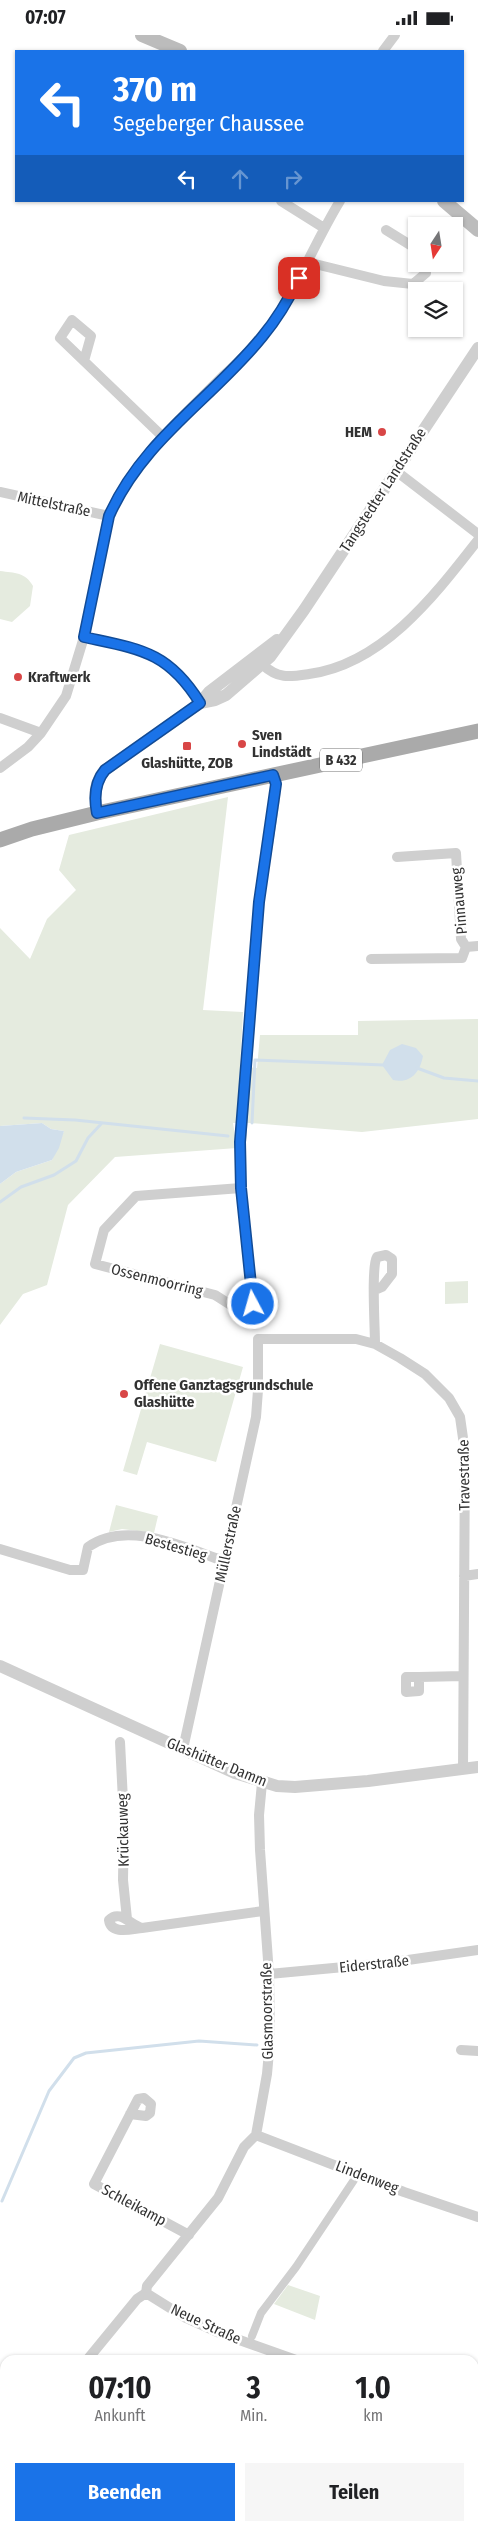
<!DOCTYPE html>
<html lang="de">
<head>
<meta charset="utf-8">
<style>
	:root { --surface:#fff; --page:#f6f6f6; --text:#202124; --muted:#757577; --accent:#1a73e8 }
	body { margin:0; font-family:"Fira Sans Condensed",sans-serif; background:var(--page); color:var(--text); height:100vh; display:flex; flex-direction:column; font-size:19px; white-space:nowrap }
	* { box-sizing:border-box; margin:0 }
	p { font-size:16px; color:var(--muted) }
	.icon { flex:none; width:28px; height:28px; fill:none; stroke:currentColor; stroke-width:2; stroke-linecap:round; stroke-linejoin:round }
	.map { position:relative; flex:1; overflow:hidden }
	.details { position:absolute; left:0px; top:2320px; width:479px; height:176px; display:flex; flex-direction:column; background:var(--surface); border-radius:15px 15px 0 0; box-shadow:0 1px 4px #0004 }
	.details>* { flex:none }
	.guide { position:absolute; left:15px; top:15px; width:449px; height:152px; border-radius:0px; box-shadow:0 1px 4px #0004; background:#1a73e8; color:#fff; overflow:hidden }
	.needle { width:32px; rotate:192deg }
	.buttons { position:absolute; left:408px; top:182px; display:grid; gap:10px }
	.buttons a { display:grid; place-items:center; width:55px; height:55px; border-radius:0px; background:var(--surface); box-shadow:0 1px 4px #0004; font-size:25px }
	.pin { position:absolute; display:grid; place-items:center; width:42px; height:42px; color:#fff; margin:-21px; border-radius:10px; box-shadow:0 2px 8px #0006 }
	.me { position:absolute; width:55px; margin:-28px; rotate:354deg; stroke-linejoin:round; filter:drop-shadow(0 0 4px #0008) }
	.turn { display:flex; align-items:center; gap:18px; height:105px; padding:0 15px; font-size:22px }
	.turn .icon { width:65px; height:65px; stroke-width:2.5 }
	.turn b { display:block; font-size:35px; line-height:42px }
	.lanes { display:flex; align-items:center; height:48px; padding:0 15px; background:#0003; justify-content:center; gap:25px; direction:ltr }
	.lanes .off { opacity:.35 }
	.eta { display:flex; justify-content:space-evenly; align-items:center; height:85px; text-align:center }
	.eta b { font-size:30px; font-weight:700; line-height:35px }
	.cta { display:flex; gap:10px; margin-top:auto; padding:10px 15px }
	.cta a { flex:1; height:58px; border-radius:0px; background:var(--accent); color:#fff; font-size:20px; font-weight:700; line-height:58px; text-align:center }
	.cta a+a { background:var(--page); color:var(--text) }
	.status { display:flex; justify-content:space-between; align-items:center; height:35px; padding:0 25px; background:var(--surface); direction:ltr }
	.status svg { height:14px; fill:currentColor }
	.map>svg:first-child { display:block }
	.green { fill:#e5ebdf }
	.water { fill:#d1dfeb }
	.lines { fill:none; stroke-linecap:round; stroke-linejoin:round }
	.stream { stroke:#d1dfeb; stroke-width:3 }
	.pedestrian { stroke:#cfcfcf; stroke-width:8 }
	.minor { stroke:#cfcfcf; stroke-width:10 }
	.tertiary { stroke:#cfcfcf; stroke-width:12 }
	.secondary { stroke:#bcbcbc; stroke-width:14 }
	.primary { stroke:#aaa; stroke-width:15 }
	.route-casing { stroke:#114b97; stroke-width:12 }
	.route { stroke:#1a73e8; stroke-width:9 }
	.poi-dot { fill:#d84646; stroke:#fff; stroke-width:2 }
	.labels { text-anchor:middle; stroke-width:5; stroke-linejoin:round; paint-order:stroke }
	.shield { fill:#fff; stroke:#707070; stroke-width:1 }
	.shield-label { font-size:14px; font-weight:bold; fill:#323232 }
	.poi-label { font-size:15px; font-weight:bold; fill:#323232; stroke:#fff; text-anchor:start }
	.street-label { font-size:15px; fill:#323232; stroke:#fff }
</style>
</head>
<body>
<div class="status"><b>07:07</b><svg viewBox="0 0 49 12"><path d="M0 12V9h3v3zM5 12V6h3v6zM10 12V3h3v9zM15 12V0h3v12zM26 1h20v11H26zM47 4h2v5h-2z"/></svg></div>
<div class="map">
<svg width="478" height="2496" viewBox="0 0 478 2496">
	<rect width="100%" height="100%" fill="#fff"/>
	<path class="green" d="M0 536C15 538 25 537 33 551L30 571 12 587 0 584Z
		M228 762 203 975 243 977 240 1031 257 1033 260 1000H358V986L478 984V1084L362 1097 250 1088H233L237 1113 115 1122 68 1170 47 1250 23 1259 0 1290V1149L16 1137 52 1125 64 1096 51 1094 42 1088 0 1091V893L30 924 47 884 76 855 59 835 69 800Z
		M468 1246V1268L445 1269V1247Z
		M160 1309 243 1332 216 1427 147 1407 137 1440 123 1436Z
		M116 1470 158 1481 154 1498 122 1494 109 1497Z
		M288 2250 320 2261 315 2285 274 2269Z
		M474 2448H478V2496H297V2491H474Z
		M58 2491H239V2496H71Z"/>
	<path class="water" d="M402 1009 416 1013 423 1021C420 1037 411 1049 393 1045L382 1030 390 1015Z
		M42 1088 51 1094 64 1096 59 1113 52 1125 16 1137 0 1149V1091Z"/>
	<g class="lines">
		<path class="stream" d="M417 1033 444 1043 478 1046
			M24 1083 75 1085 228 1101
			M252 1088 255 1025 384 1030
			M0 1167 21 1152 54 1140 76 1126 88 1103 101 1089
			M2 2166 49 2056 74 2023 86 2018 199 2006 257 2010"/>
		<path class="pedestrian" d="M252 2301 261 2278 296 2232 358 2139"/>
		<path class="minor" d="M383 16 395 0
			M281 166 324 193
			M386 195 415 213 416 216
			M307 227 384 246 413 249 426 238 422 229
			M84 326 91 301 72 285 60 303 162 401
			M396 436 478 499
			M0 457 109 481
			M84 602C140 615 168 616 200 668
			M263 630C278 644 289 642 309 639 383 629 435 560 478 505
			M0 683 41 698
			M0 733 28 712 41 698 66 661 84 602 109 481C134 424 180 384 223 341 237 328 252 315 263 301 295 260 313 210 340 166
			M397 822 456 818 461 904 466 912
			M466 912 478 911
			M371 924 462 923 466 912
			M241 1153 136 1161 104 1195 95 1229 215 1260 234 1272 246 1274 253 1269 241 1153V1107L259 867 275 764 276 749 273 740
			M375 1255 382 1252 392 1239V1224L386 1220 377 1222C371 1231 375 1293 375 1309
			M0 1514 70 1535H83L88 1512C127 1484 185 1513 224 1526
			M464 1541 478 1539
			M419 1642H406V1657L419 1656V1642L463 1641
			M120 1707 124 1785 123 1845 127 1884
			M183 1714 256 1382 258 1355V1304H356L375 1309 400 1323 425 1339 449 1363 460 1382 465 1417 463 1734
			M142 1893C131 1894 111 1900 109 1885 120 1874 130 1890 142 1893L263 1876
			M269 1939 387 1928 478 1915
			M461 2015 478 2016
			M130 2079 146 2081 150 2078 151 2069 144 2063 138 2064 94 2149 189 2200
			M256 2100 404 2157 478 2182
			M146 2258 147 2251 218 2163 244 2112 256 2100 267 2039 270 2005 269 1939 260 1815 259 1780 262 1748
			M146 2258 186 2283 217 2297 296 2325
			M87 2325 137 2264 146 2258
			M474 2388 478 2389
			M0 2439 5 2432"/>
		<path class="tertiary" d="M200 668 215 665 226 660 270 622 304 575 478 313
			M97 778C94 762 94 748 105 735L200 668 209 657 277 605
			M0 1631 235 1738 277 1751 295 1752 368 1746 478 1732"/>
		<path class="secondary" d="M142 0 180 16
			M444 166 478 195"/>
		<path class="primary" d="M0 805 32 794 97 778 478 696"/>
	</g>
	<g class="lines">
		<g class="route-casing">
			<path id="route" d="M253 1269 241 1153 240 1107 259 867 276 749 273 740 97 778C94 763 94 748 105 735L200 668C168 616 139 614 84 602L109 481C143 404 212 364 262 302 277 284 289 264 299 243"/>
		</g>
		<use href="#route" class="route"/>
	</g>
	<g class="poi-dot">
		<circle cx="382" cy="397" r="5"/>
		<circle cx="18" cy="642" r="5"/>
		<circle cx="242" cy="709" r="5"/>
		<rect x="182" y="706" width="10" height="10" rx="2.5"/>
		<circle cx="124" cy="1359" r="5"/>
	</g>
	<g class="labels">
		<rect class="shield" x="320" y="713.5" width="42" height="23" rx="4"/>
		<g class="shield-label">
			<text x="341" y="730">B 432</text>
		</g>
		<g class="poi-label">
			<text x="372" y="402" text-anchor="end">HEM</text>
			<text x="28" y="647">Kraftwerk</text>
			<text x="252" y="705">Sven<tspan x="252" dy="17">Lindstädt</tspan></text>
			<text x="187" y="733" text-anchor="middle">Glashütte, ZOB</text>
			<text x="134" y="1355">Offene Ganztagsgrundschule<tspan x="134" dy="17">Glashütte</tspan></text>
		</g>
		<g class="street-label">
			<text transform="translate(383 455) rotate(-57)" y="5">Tangstedter Landstraße</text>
			<text transform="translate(54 469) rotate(12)" y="5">Mittelstraße</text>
			<text transform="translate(459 866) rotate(-95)" y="5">Pinnauweg</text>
			<text transform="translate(157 1245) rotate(14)" y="5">Ossenmoorring</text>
			<text transform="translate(464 1440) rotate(-91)" y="5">Travestraße</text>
			<text transform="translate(228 1509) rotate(-78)" y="5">Müllerstraße</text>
			<text transform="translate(176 1512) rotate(16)" y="5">Bestestieg</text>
			<text transform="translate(217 1727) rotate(22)" y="5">Glashütter Damm</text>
			<text transform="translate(123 1795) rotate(-91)" y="5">Krückauweg</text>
			<text transform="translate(374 1929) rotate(-6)" y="5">Eiderstraße</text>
			<text transform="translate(267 1976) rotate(-91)" y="5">Glasmoorstraße</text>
			<text transform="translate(367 2142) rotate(21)" y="5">Lindenweg</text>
			<text transform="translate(134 2170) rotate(28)" y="5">Schleikamp</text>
			<text transform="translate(206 2289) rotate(25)" y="5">Neue Straße</text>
		</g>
	</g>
</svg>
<div class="buttons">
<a><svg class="needle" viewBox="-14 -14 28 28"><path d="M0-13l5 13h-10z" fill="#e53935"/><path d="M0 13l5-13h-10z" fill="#757577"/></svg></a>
<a><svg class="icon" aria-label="layers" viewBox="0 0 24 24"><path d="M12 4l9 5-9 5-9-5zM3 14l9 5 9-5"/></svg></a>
</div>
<div class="pin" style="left:299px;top:243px;background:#d93025"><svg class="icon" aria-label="arrive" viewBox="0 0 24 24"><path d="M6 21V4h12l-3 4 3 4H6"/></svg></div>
<svg class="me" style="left:253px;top:1269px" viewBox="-20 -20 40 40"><circle r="17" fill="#1a73e8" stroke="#fff" stroke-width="3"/><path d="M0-11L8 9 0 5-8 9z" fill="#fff"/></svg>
<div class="guide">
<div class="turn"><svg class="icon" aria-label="left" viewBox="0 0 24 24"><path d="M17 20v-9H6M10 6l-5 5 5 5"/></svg><div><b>370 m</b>Segeberger Chaussee</div></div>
<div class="lanes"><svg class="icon" aria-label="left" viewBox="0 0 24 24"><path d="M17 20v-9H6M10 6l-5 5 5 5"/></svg><svg class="icon off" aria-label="ahead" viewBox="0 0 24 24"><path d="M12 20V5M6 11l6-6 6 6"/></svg><svg class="icon off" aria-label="right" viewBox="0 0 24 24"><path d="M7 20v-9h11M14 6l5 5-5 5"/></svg></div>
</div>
<section class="details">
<div class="eta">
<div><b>07:10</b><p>Ankunft</p></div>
<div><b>3</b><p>Min.</p></div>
<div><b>1.0</b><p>km</p></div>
</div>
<div class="cta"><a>Beenden</a><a>Teilen</a></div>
</section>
</div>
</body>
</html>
